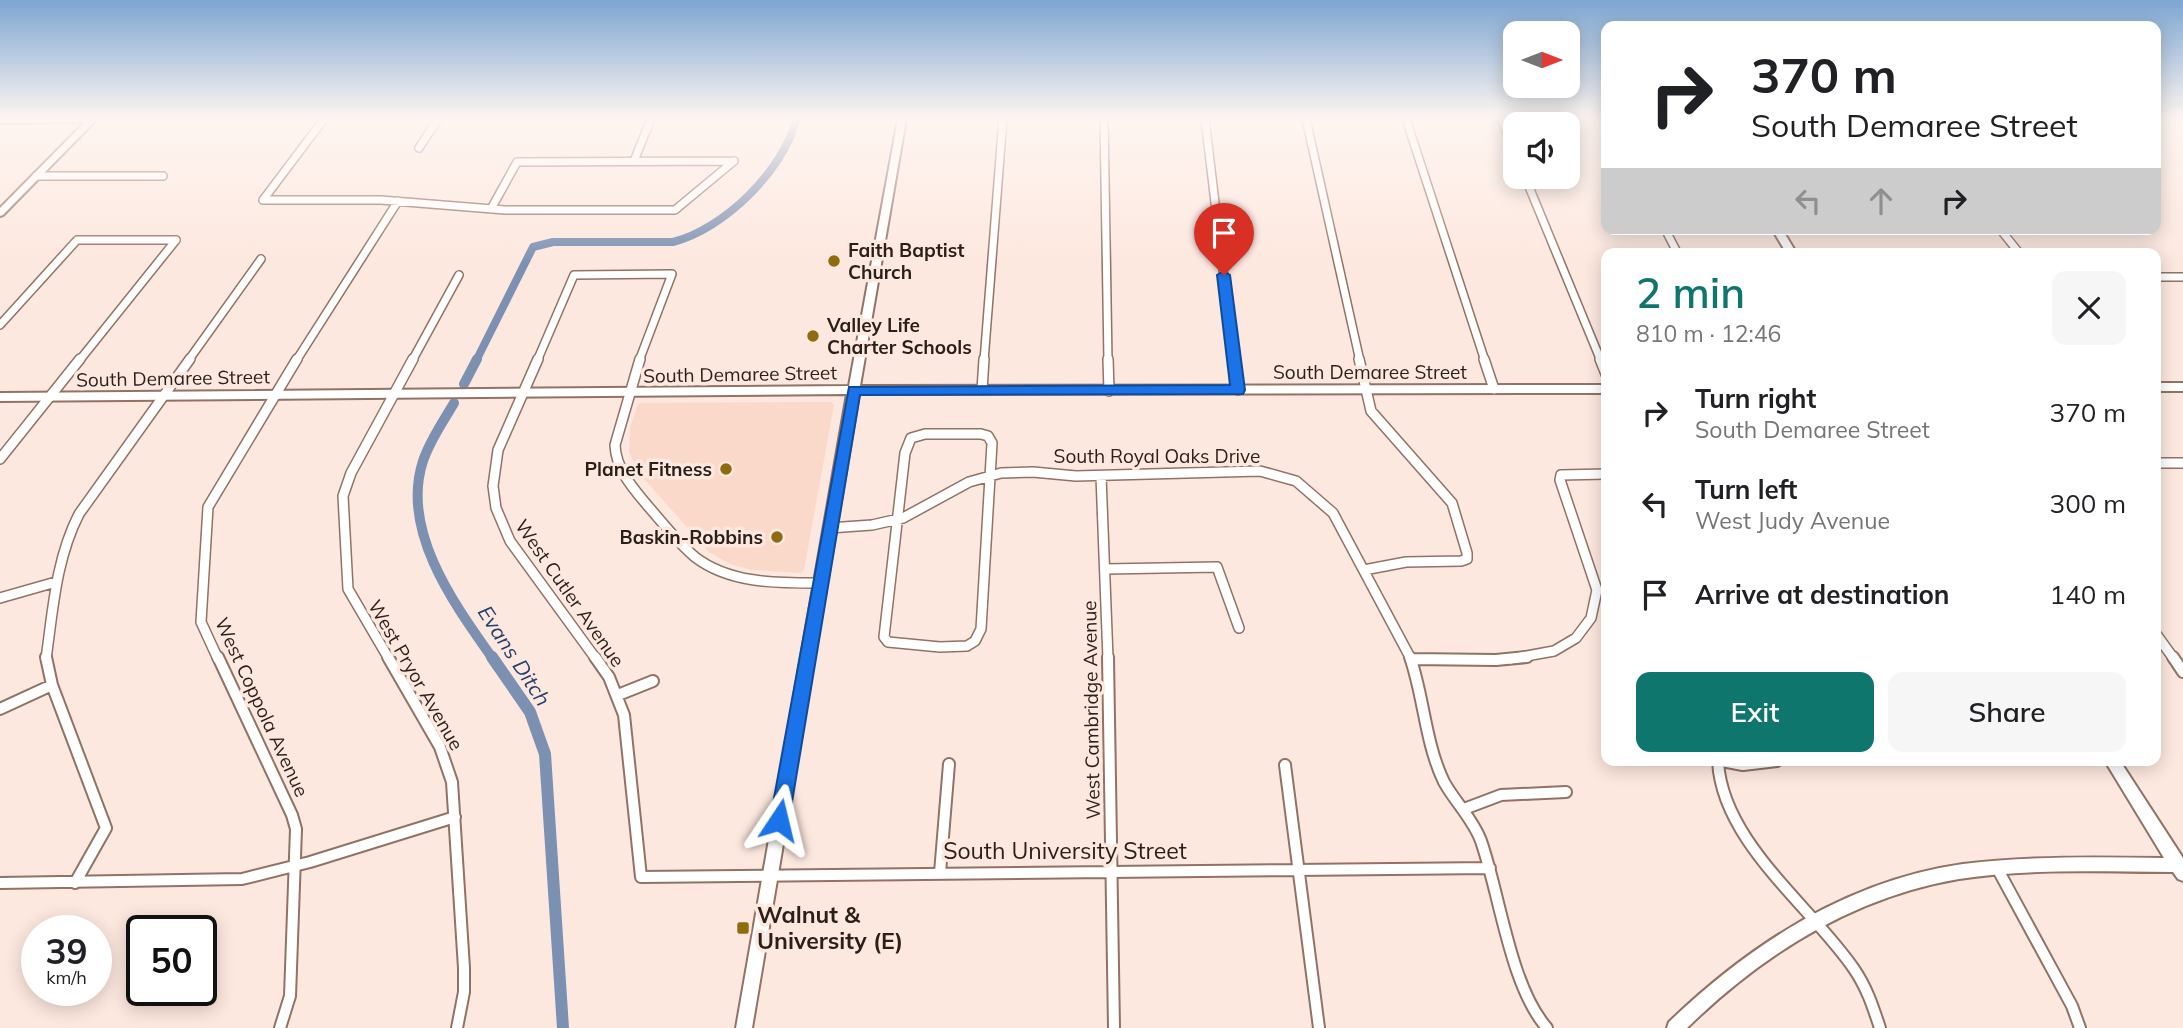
<!DOCTYPE html>
<html lang="en">
<head>
<meta charset="utf-8">
<style>
	:root { --surface:#fff; --page:#f6f6f6; --text:#202124; --muted:#757577; --accent:#0f766e }
	body { margin:0; font-family:Mulish,sans-serif; background:var(--page); color:var(--text); height:100vh; display:flex; flex-direction:column; font-size:26px; white-space:nowrap }
	* { box-sizing:border-box; margin:0 }
	p { font-size:23px; color:var(--muted) }
	.icon { flex:none; width:38px; height:38px; fill:none; stroke:currentColor; stroke-width:2; stroke-linecap:round; stroke-linejoin:round }
	.map { position:relative; flex:1; overflow:hidden }
	.drawer { position:absolute; left:1601px; top:248px; width:560px; height:518px; display:flex; flex-direction:column; background:var(--surface); border-radius:14px; box-shadow:0 4px 18px #0003 }
	.drawer>* { flex:none }
	.guide { position:absolute; left:1601px; top:21px; width:560px; height:214px; border-radius:14px; box-shadow:0 4px 18px #0003; background:#fff; color:var(--text); overflow:hidden }
	.needle { width:46px; rotate:90deg }
	.tools { position:absolute; left:1503px; top:21px; display:grid; gap:14px }
	.tools a { display:grid; place-items:center; width:77px; height:77px; border-radius:14px; background:var(--surface); box-shadow:0 4px 18px #0003; font-size:35px }
	.speed { position:absolute; left:21px; top:915px; display:flex; gap:14px; font-size:35px; font-weight:700; text-align:center }
	.speed>* { display:grid; place-content:center; width:91px; height:91px; border-radius:50%; background:var(--surface); box-shadow:0 4px 18px #0003; line-height:1 }
	.speed small { font-size:18px; font-weight:400 }
	.speed .limit { border:4px solid #111; border-radius:10px; background:#fff; color:#111 }
	.pin { position:absolute; display:grid; place-items:center; width:60px; height:60px; color:#fff; margin:-72px -30px; border-radius:50% 50% 50% 0; rotate:-45deg; box-shadow:0 0 7px #0007 }
	.pin .icon { rotate:45deg }
	.me { position:absolute; width:77px; margin:-38px; rotate:10deg; stroke-linejoin:round; filter:drop-shadow(0 0 5px #0008) }
	.turn { display:flex; align-items:center; gap:24px; height:147px; padding:0 35px; font-size:32px }
	.turn .icon { width:91px; height:91px; stroke-width:2.5 }
	.turn b { display:block; font-size:49px; line-height:60px }
	.lanes { display:flex; align-items:center; height:66px; padding:0 35px; background:#0003; justify-content:center; gap:35px; direction:ltr }
	.lanes .off { opacity:.35 }
	.round { display:grid; place-items:center; flex:none; width:74px; height:74px; border-radius:14px; background:var(--page) }
	.summary { display:flex; align-items:center; justify-content:space-between; height:119px; padding:0 35px }
	h1 { font-size:42px; font-weight:600; line-height:52px; color:var(--accent) }
	.action { display:flex; gap:14px; margin-top:auto; padding:14px 35px }
	.action a { flex:1; height:80px; border-radius:14px; background:var(--accent); color:#fff; font-size:28px; font-weight:600; line-height:80px; text-align:center }
	.action a+a { background:var(--page); color:var(--text) }
	ul { padding:0; list-style:none }
	li { display:flex; align-items:center; gap:21px; height:91px; padding:0 35px }
	li div { flex:1 }
	li b { display:block; font-size:26px }
	li em { font-style:normal }
	.map>svg:first-child { display:block }
	.built { fill:#fbd9ca }
	.lines { fill:none; stroke-linecap:round; stroke-linejoin:round }
	.canal-far2 { stroke:#7c91b2; stroke-width:8 }
	.canal-far1 { stroke:#7c91b2; stroke-width:10 }
	.canal { stroke:#7c91b2; stroke-width:12 }
	.street-far2-casing { stroke:#917265; stroke-width:10 }
	.street-far1-casing { stroke:#917265; stroke-width:12 }
	.street-casing { stroke:#917265; stroke-width:14 }
	.secondary-casing { stroke:#917265; stroke-width:4 }
	.street-far2 { stroke:#fff; stroke-width:7 }
	.street-far1 { stroke:#fff; stroke-width:9 }
	.street { stroke:#fff; stroke-width:10 }
	.secondary { fill:#fff; fill-rule:evenodd }
	.route { fill:#1a73e8; stroke:#114b97; stroke-width:2 }
	.poi-dot { fill:#8e6b0f; stroke:#fde8df; stroke-width:2.5 }
	.labels { text-anchor:middle; stroke-width:7; stroke-linejoin:round; paint-order:stroke }
	.poi-label { font-size:19px; font-weight:bold; fill:#2a1e18; stroke:#fde8df; text-anchor:start }
	.street-label { font-size:19px; fill:#2a1e18; stroke:#fde8df }
	.water-label { font-size:21px; font-style:italic; fill:#24406d; stroke:#fde8df }
	.near-street-label { font-size:23px; fill:#2a1e18; stroke:#fde8df }
	.near-poi-label { font-size:23px; font-weight:bold; fill:#2a1e18; stroke:#fde8df; text-anchor:start }
</style>
</head>
<body>
<div class="map">
<svg width="2183" height="1028" viewBox="0 0 2183 1028">
	<rect width="100%" height="100%" fill="#fde8df"/>
	<path class="built" d="M831 402 834 405 804 570 801 573 751 570 730 564 709 552 638 472 629 452 630 427 638 404 641 403Z"/>
	<g class="lines">
		<path class="canal-far2" d="M476 361 533 247 553 242H673C724 229 783 171 796 120"/>
		<path class="canal-far1" d="M464 384 477 359
			M454 403C443 422 430 440 423 461 400 531 455 605 493 659"/>
		<path class="canal" d="M492 657 530 712 545 754 563 1028"/>
		<g class="street-far2-casing">
			<path id="street-far2" d="M1104 119 1108 361
				M1205 119 1234 361
				M1306 119 1360 361
				M1406 119 1485 361
				M1501 119 1516 154
				M419 148 438 119
				M634 161 651 119
				M36 176H163
				M1525 177 1601 361
				M263 200H381L505 210H675L734 161
				M263 200 324 119
				M491 209 517 162 734 161
				M1665 229 1678 254
				M2000 229 2020 254
				M2156 277H2183
				M0 325 77 240H176
				M79 361 176 240
				M188 361 261 259
				M296 361 398 201
				M412 361 459 275
				M537 361 574 275 672 274 639 361
				M984 361 1003 119"/>
		</g>
		<g class="street-far1-casing">
			<path id="street-far1" d="M538 359 498 450 493 486 496 508 510 541 596 659
				M640 359 615 445C616 469 632 487 647 505 662 522 678 543 695 557 730 584 778 583 820 583
				M1108 359 1109 391
				M1234 359 1238 390
				M1359 359 1371 411 1452 503 1467 553V559L1461 561 1406 562 1364 570
				M1484 359 1494 389
				M1600 359 1606 374
				M982 390 984 359
				M925 434H981L988 436 992 443 981 629 975 641 967 646 940 647 888 642 884 637 905 453 911 438Z
				M0 459 80 359
				M2156 463H2183
				M1101 476 1108 659
				M829 528 872 525 903 518 969 482 1001 473 1033 472 1076 476 1260 471 1296 481 1333 513 1411 659
				M1106 569 1217 567 1239 628
				M0 598 56 582
				M2156 634 2174 659
				M46 659C53 609 56 559 79 514L190 359
				M218 659 201 622 208 507 297 359
				M389 659 348 589 343 496 351 473 413 359
				M1510 659 1554 651 1576 638 1591 618 1597 590 1560 480 1561 475 1606 474"/>
		</g>
		<g class="street-casing">
			<path id="street" d="M46 657 52 685 106 828 75 883
				M218 657 292 815 296 829 290 996 280 1028
				M388 657 440 747 452 782 464 968V992L457 1028
				M595 657 609 677 624 715 641 877 1490 868
				M1108 657 1114 1028
				M1410 657C1424 697 1425 743 1444 782 1455 802 1473 819 1481 841 1500 895 1510 986 1547 1028
				M2173 657 2183 672
				M1411 659 1496 660 1527 657
				M618 695 653 681
				M0 709 52 685
				M1718 761C1722 842 1811 906 1854 969 1867 988 1873 1007 1880 1028
				M1722 761 1743 765 1777 761
				M1285 765 1319 1028
				M1464 809 1501 795 1566 792
				M1997 868 2072 1006 2080 1028
				M940 873 949 764
				M0 883 242 879 310 862 455 817"/>
		</g>
		<g class="secondary-casing">
			<path id="secondary" d="M0 119H97L3 215 0 216V208L85 122 0 123Z
				M898 119H906L860 386 1606 385V393L859 394 752 1028H736L847 394 0 401V393L849 386Z
				M1772 229H1782L1797 254H1787Z
				M2156 383H2183V391H2156Z
				M2105 761H2120L2183 858V881L2178 879 2173 872C2102 872 2030 868 1959 879 1853 897 1763 954 1687 1028H1667L1669 1022C1750 944 1849 880 1963 864 2030 856 2097 857 2164 858Z"/>
		</g>
		<use href="#street-far2" class="street-far2"/>
		<use href="#street-far1" class="street-far1"/>
		<use href="#street" class="street"/>
		<use href="#secondary" class="secondary"/>
	</g>
	<linearGradient id="sky" x2="0" y2="1"><stop stop-color="#7da6d2"/><stop offset="0.45" stop-color="#fef5f1"/><stop offset="1" stop-color="#fef5f1" stop-opacity="0"/></linearGradient>
	<rect width="2183" height="263" fill="url(#sky)"/>
	<path class="route" d="M1224 271 1230 275 1245 390 1243 394 860 395 789 820 786 827 779 829 772 827 770 820 849 387 1230 385 1217 275Z"/>
	<g class="poi-dot">
		<circle cx="834" cy="261" r="7"/>
		<circle cx="813" cy="336" r="7"/>
		<circle cx="726" cy="469" r="7"/>
		<circle cx="777" cy="537" r="7"/>
		<rect x="736" y="921" width="14" height="14" rx="3.5"/>
	</g>
	<g class="labels">
		<g class="poi-label">
			<text x="848" y="257">Faith Baptist<tspan x="848" dy="22">Church</tspan></text>
			<text x="827" y="332">Valley Life<tspan x="827" dy="22">Charter Schools</tspan></text>
			<text x="712" y="476" text-anchor="end">Planet Fitness</text>
			<text x="763" y="544" text-anchor="end">Baskin-Robbins</text>
		</g>
		<g class="street-label">
			<text x="1370" y="379">South Demaree Street</text>
			<text transform="translate(740 374) rotate(-1)" y="7">South Demaree Street</text>
			<text transform="translate(173 378) rotate(-1)" y="7">South Demaree Street</text>
			<text x="1157" y="463">South Royal Oaks Drive</text>
			<text transform="translate(570 593) rotate(55)" y="7">West Cutler Avenue</text>
			<text transform="translate(416 675) rotate(60)" y="7">West Pryor Avenue</text>
			<text transform="translate(262 707) rotate(65)" y="7">West Coppola Avenue</text>
			<text transform="translate(1091 710) rotate(-91)" y="7">West Cambridge Avenue</text>
		</g>
		<g class="water-label">
			<text transform="translate(514 656) rotate(57)" y="7">Evans Ditch</text>
		</g>
		<g class="near-street-label">
			<text x="1065" y="859">South University Street</text>
		</g>
		<g class="near-poi-label">
			<text x="757" y="923">Walnut &amp;<tspan x="757" dy="26">University (E)</tspan></text>
		</g>
	</g>
</svg>
<div class="tools">
<a><svg class="needle" viewBox="-14 -14 28 28"><path d="M0-13l5 13h-10z" fill="#e53935"/><path d="M0 13l5-13h-10z" fill="#757577"/></svg></a>
<a><svg class="icon" aria-label="sound" viewBox="0 0 24 24"><path d="M4 9h4l5-4v14l-5-4H4zM17 9q2 3 0 6"/></svg></a>
</div>
<div class="speed"><div>39<small>km/h</small></div><div class="limit">50</div></div>
<div class="pin" style="left:1224px;top:275px;background:#d93025"><svg class="icon" aria-label="arrive" viewBox="0 0 24 24"><path d="M6 21V4h12l-3 4 3 4H6"/></svg></div>
<svg class="me" style="left:779px;top:820px" viewBox="-20 -20 40 40"><path d="M0-17L14 15 0 8-14 15z" fill="#1a73e8" stroke="#fff" stroke-width="4"/></svg>
<div class="guide">
<div class="turn"><svg class="icon" aria-label="right" viewBox="0 0 24 24"><path d="M7 20v-9h11M14 6l5 5-5 5"/></svg><div><b>370 m</b>South Demaree Street</div></div>
<div class="lanes"><svg class="icon off" aria-label="left" viewBox="0 0 24 24"><path d="M17 20v-9H6M10 6l-5 5 5 5"/></svg><svg class="icon off" aria-label="ahead" viewBox="0 0 24 24"><path d="M12 20V5M6 11l6-6 6 6"/></svg><svg class="icon" aria-label="right" viewBox="0 0 24 24"><path d="M7 20v-9h11M14 6l5 5-5 5"/></svg></div>
</div>
<section class="drawer">
<div class="summary"><div><h1>2 min</h1><p>810 m · 12:46</p></div><a class="round"><svg class="icon" aria-label="close" viewBox="0 0 24 24"><path d="M6 6l12 12M18 6L6 18"/></svg></a></div>
<ul>
<li><svg class="icon" aria-label="right" viewBox="0 0 24 24"><path d="M7 20v-9h11M14 6l5 5-5 5"/></svg><div><b>Turn right</b><p>South Demaree Street</p></div><em>370 m</em></li>
<li><svg class="icon" aria-label="left" viewBox="0 0 24 24"><path d="M17 20v-9H6M10 6l-5 5 5 5"/></svg><div><b>Turn left</b><p>West Judy Avenue</p></div><em>300 m</em></li>
<li><svg class="icon" aria-label="arrive" viewBox="0 0 24 24"><path d="M6 21V4h12l-3 4 3 4H6"/></svg><div><b>Arrive at destination</b></div><em>140 m</em></li>
</ul>
<div class="action"><a>Exit</a><a>Share</a></div>
</section>
</div>
</body>
</html>
